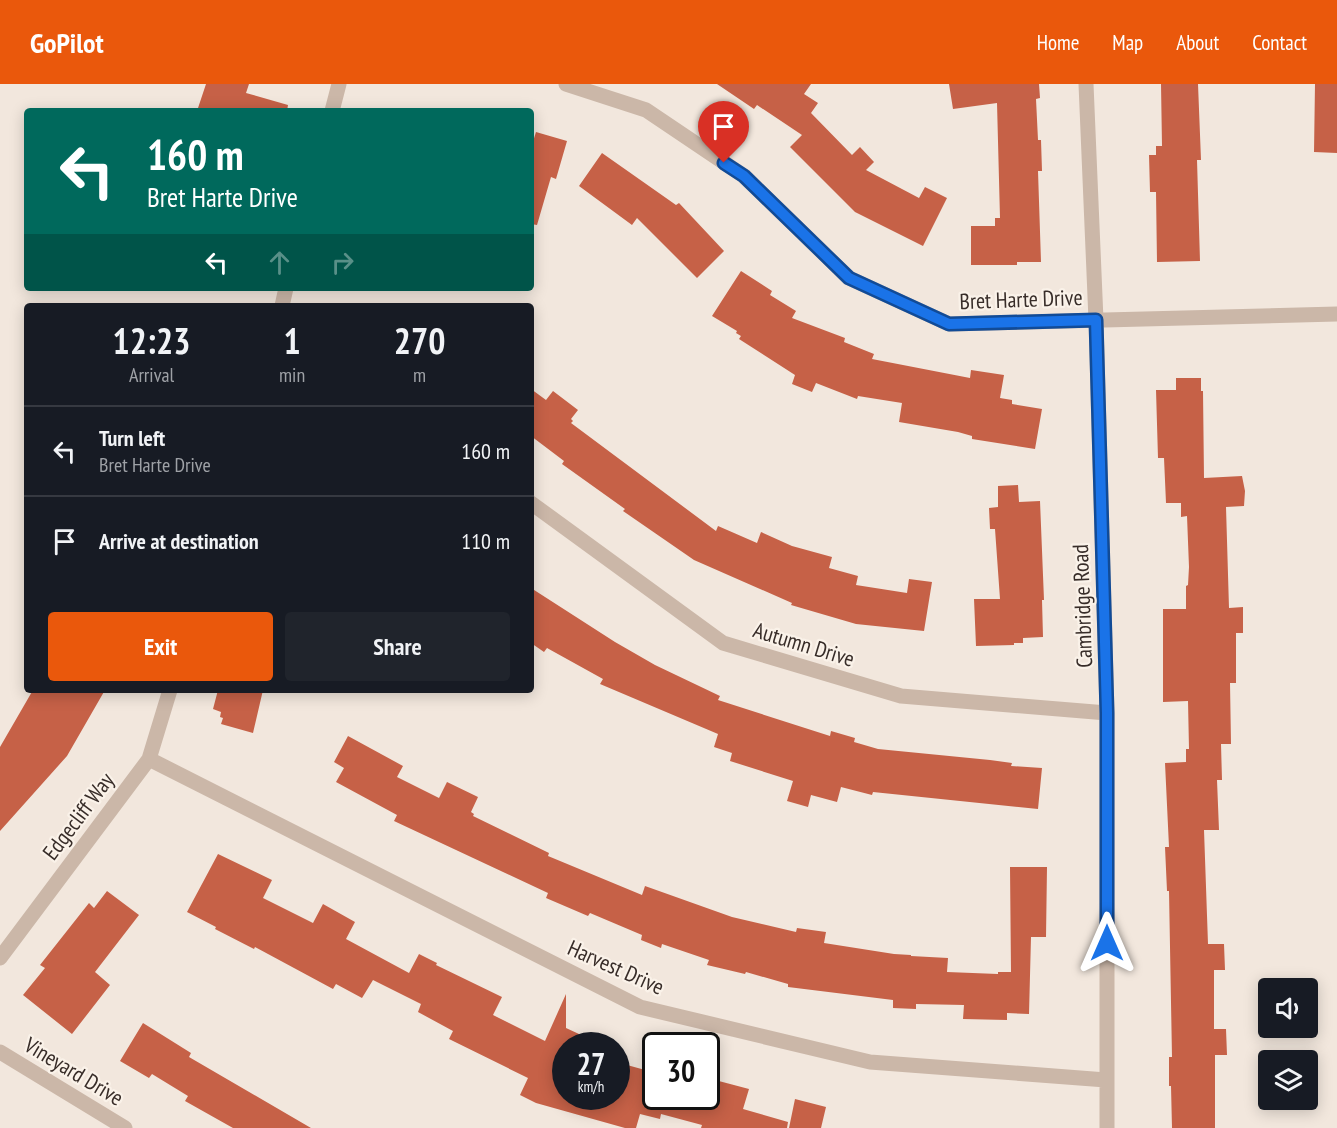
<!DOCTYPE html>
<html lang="en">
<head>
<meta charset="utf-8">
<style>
	:root { --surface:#171b24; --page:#20242c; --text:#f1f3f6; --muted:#9ea1a6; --line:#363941; --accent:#ea580c }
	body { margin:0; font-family:"PT Sans Narrow",sans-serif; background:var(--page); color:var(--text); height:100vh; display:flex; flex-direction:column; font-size:22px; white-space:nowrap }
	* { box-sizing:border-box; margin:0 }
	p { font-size:20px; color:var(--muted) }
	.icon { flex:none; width:33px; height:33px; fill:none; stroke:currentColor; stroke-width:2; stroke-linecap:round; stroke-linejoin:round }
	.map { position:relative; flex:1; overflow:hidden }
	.details { position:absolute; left:24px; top:219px; width:510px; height:390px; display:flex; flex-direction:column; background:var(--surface); border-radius:6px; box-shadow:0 3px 15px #0003 }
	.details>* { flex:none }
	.top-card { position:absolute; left:24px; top:24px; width:510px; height:183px; border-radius:6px; box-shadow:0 3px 15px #0003; background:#00695c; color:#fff; overflow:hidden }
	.controls { position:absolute; left:1258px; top:894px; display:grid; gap:12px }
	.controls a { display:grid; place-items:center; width:60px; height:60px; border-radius:6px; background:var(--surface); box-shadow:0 3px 15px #0003; font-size:30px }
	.speed { position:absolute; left:552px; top:948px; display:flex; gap:12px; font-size:30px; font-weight:700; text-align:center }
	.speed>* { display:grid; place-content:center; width:78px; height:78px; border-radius:50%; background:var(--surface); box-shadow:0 3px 15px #0003; line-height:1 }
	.speed small { font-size:15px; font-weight:400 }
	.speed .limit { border:3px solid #111; border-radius:9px; background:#fff; color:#111 }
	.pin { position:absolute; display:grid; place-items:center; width:51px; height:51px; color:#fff; margin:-62px -26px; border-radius:50% 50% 50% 0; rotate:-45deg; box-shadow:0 0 6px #0007 }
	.pin .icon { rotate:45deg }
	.me { position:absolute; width:66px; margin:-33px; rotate:0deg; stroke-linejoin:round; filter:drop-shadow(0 0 4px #0008) }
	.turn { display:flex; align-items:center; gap:21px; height:126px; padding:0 24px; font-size:27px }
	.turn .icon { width:78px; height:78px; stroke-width:2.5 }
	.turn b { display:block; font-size:42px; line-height:51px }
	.lanes { display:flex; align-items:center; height:57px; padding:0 24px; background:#0003; justify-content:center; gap:30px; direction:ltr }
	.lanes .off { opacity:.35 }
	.eta { display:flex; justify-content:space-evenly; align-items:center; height:102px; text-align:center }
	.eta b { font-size:36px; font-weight:700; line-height:42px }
	.primary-button { display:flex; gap:12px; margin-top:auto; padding:12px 24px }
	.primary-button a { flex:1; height:69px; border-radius:6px; background:var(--accent); color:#fff; font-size:24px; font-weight:700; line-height:69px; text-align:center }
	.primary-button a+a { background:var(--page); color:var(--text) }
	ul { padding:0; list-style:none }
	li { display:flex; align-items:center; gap:18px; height:90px; padding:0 24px; border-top:2px solid var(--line) }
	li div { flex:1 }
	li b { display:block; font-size:22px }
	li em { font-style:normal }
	header { display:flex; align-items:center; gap:36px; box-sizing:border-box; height:84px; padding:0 30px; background:var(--accent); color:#fff }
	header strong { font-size:28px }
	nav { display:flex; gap:33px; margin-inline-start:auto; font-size:21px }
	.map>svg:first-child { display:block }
	.building { fill:#c66147 }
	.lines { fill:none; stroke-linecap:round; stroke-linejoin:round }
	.minor { stroke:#cbb7a8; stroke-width:15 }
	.route-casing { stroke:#114b97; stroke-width:15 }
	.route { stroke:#1a73e8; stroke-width:10 }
	.labels { text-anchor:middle; stroke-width:4.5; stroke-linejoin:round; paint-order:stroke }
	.street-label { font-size:22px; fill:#382d29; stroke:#faf2e9 }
</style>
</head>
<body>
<header>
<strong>GoPilot</strong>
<nav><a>Home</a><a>Map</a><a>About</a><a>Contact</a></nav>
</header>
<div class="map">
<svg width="1337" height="1044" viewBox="0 0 1337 1044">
	<rect width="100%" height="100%" fill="#f2e7dd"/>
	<path class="building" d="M206 0H249L246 9 288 21 287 27H210L198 24Z
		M717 0H811L804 10 818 19 811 29 852 71 860 63 874 78 866 86 919 114 925 103 947 114 923 162 855 128 790 63 802 51 757 21 754 25Z
		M949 0H1039L1040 14 1036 15 1038 56H1041L1042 87H1038L1041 178H1017V181H971V142H995V134H1000L997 19 953 25Z
		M1161 0H1198L1201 76H1197L1200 177 1157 178 1156 108H1150L1149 71H1156V62H1162Z
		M1315 0H1337V69L1314 68Z
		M536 48 567 57 556 95 551 93 537 141 531 140V64Z
		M602 69 676 121 679 119 724 167 697 194 637 134 632 141 579 102Z
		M741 187 772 207 770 211 796 227 792 234 845 254 844 258 874 270 872 275 970 294 971 286 1004 291 1000 314 1012 316V320L1042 325 1035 365 972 355V352L958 348 899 338 902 319 858 312 857 315 816 299 812 308 792 300 795 291 739 255 741 252 736 249 737 247 712 232Z
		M1176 294H1201V307H1203L1204 394 1242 392 1245 407 1244 422 1226 423 1229 524 1243 523V549H1236V599H1230L1231 660H1221L1222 696H1217L1219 746H1204L1208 860H1224L1225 886H1214V945H1226L1227 971H1215V1044H1172L1171 1002H1169V973H1172L1169 807H1167L1165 763H1169L1165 679 1186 678V665H1189L1188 617 1163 618V525H1186V502L1188 501 1189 483 1187 432 1181 433V419H1166L1164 374H1158L1156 306H1176Z
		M531 305 546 316 553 307 578 326 571 335 573 337 571 339 716 447 718 442 757 459 761 448 792 462 832 473 829 484 858 492 856 501 907 509 909 495 932 498 924 547 856 540 791 521 792 519 694 476 623 427 625 425 562 380 564 377 531 352Z
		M1018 401 1019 418 1040 417 1044 516H1042L1043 553 1023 554V559H1014V561L976 562 974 515H1000L995 445H990L989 424 998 423V402Z
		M531 504 615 558 655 581 720 612 718 616 830 652 831 647 855 654 854 658 878 665 990 676 1012 679 1011 682 1042 684 1038 725 873 708 872 711 841 703 837 718 811 711 808 723 787 717 793 697 730 677 732 669 714 663 718 650 600 600 603 595 547 564 544 568 531 559Z
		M33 606H105L67 672 0 747V663Z
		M218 606H263L253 649 221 640 223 634 220 633 221 628 213 625Z
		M348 652 403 682 397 693 439 714 447 698 478 713 471 728 474 730 473 732 549 769 548 772 642 811 645 802 732 833 796 848 797 844 826 848 824 859 894 870 911 871V872L948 874 947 888 998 890V888H1011L1010 783H1047L1046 853H1031L1029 930 1007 929V936L963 935 964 921 916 920V925L893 924V916L788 903V900L746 888 745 890 707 881 709 876 662 860 661 864 641 856 642 851 590 829 588 832 546 814 548 809 394 737 397 731 336 698 344 684 334 678Z
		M218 770 272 796 263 814 313 839 323 820 355 838 346 855 409 889 419 870 437 879 436 881 502 913 493 931 545 957 566 910V944L605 962H566V1012H618L627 981 656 989V1012H710L715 996 749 1005 743 1025 788 1038 787 1044H701L702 1041 661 1030 660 1035 640 1030 636 1044H625L536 1019 520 1011 528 994 449 955 453 947 418 928 421 920 373 896 362 914 336 900 333 905 255 863 254 865 215 845 216 843 187 828Z
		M107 807 139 831 95 888 110 901 72 950 23 911 45 884 40 881 89 819 94 824Z
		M143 939 191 969 189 973 311 1044H233L185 1017 188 1012 152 990 149 994 120 977Z
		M795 1015 826 1023 821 1044H789Z"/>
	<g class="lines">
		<path class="minor" d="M566 0 646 26 744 92 849 194 949 240 1337 230
			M1086 0 1096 236 1107 629V1044
			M332 27 339 0
			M282 222 286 204
			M531 419 723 559 901 612 1107 629
			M149 675 640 923 870 978 1106 996
			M0 874 149 675 170 606
			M0 968 125 1044"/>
	</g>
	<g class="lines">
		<g class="route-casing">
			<path id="route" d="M724 79 744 92 849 194 949 240 1096 236 1107 629V859"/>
		</g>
		<use href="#route" class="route"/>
	</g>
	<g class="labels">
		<g class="street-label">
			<text transform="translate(1021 215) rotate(-2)" y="8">Bret Harte Drive</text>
			<text transform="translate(1082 522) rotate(-92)" y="8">Cambridge Road</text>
			<text transform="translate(804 560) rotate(17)" y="8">Autumn Drive</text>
			<text transform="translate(78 732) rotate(-53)" y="8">Edgecliff Way</text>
			<text transform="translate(616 883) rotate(24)" y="8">Harvest Drive</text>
			<text transform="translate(74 987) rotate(31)" y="8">Vineyard Drive</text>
		</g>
	</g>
</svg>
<div class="controls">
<a><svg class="icon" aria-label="sound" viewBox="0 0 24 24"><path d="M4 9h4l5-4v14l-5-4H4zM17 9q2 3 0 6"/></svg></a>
<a><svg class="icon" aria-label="layers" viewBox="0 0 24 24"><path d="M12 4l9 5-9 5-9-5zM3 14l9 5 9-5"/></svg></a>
</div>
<div class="speed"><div>27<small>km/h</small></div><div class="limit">30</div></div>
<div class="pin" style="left:724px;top:79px;background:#d93025"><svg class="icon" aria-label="arrive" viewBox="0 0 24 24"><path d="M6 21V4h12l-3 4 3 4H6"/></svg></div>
<svg class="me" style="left:1107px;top:859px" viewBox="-20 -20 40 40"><path d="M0-17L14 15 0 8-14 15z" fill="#1a73e8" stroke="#fff" stroke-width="4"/></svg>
<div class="top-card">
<div class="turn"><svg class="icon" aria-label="left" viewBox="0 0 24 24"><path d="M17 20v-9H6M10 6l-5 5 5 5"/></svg><div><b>160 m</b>Bret Harte Drive</div></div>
<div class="lanes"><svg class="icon" aria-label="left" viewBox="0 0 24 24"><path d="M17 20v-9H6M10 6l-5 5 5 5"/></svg><svg class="icon off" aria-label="ahead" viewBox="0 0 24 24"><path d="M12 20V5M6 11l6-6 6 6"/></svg><svg class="icon off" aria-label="right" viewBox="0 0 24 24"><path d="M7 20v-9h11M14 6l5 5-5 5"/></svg></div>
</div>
<section class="details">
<div class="eta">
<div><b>12:23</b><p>Arrival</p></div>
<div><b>1</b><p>min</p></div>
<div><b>270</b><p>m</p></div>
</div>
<ul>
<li><svg class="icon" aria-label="left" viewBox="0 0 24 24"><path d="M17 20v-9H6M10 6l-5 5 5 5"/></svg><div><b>Turn left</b><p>Bret Harte Drive</p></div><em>160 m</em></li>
<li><svg class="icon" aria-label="arrive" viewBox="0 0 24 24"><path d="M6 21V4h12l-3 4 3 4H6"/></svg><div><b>Arrive at destination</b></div><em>110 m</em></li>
</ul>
<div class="primary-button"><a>Exit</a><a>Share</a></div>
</section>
</div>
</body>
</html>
